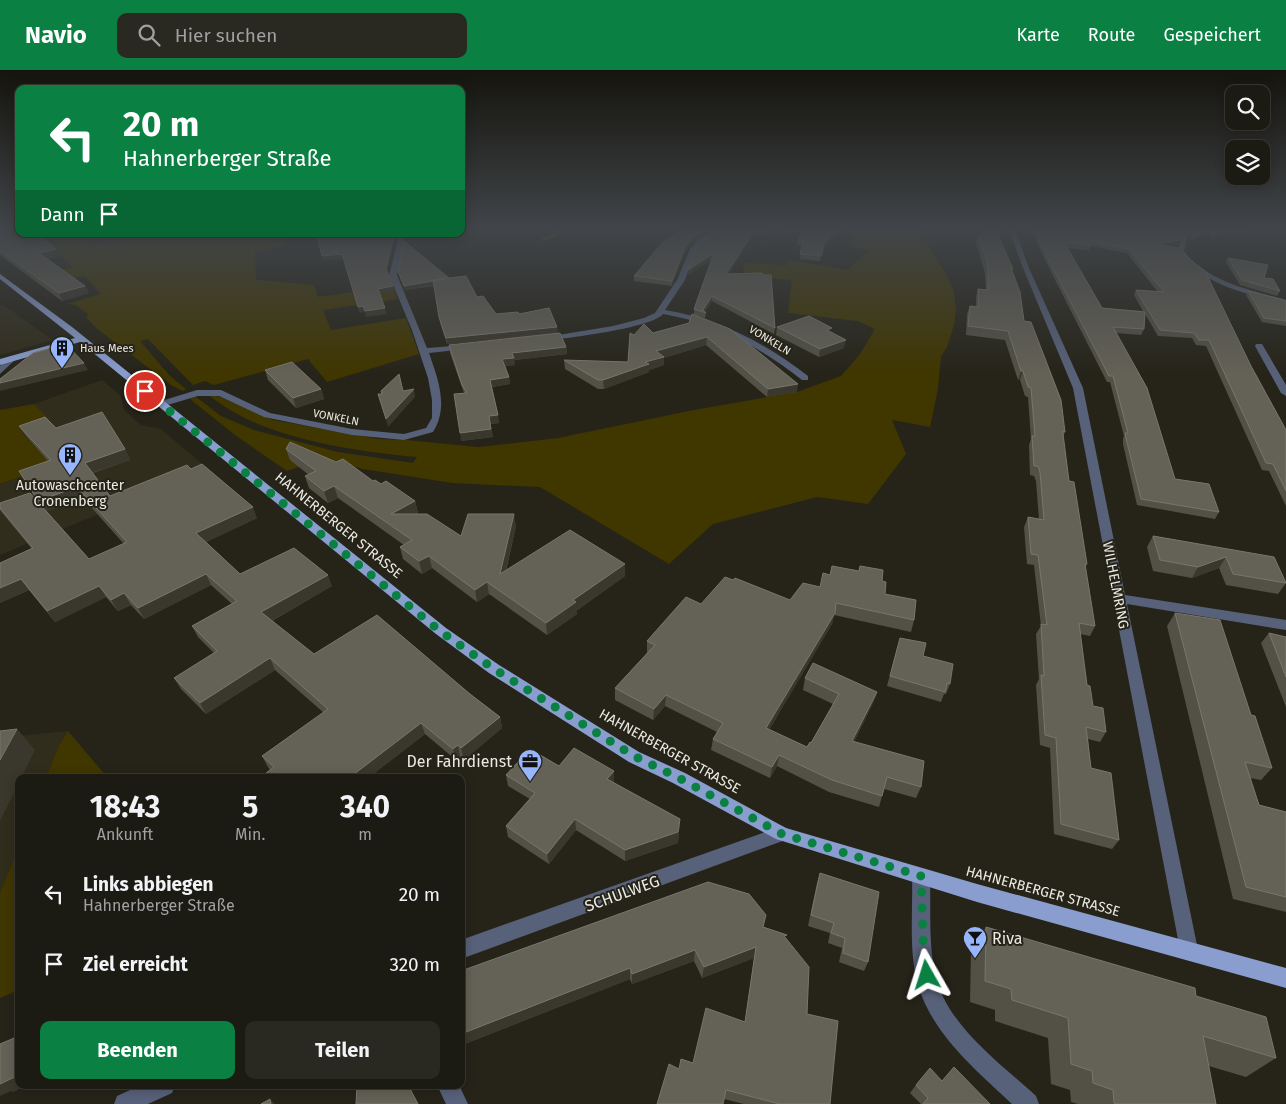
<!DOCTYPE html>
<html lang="de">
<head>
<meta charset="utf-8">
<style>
	:root { --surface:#1c1b13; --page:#292821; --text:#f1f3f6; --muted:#a0a1a0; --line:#3a3933; --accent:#0b8043 }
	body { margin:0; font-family:"Fira Sans",sans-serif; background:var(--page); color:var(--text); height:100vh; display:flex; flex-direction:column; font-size:19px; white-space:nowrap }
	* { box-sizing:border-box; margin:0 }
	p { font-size:16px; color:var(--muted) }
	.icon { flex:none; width:28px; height:28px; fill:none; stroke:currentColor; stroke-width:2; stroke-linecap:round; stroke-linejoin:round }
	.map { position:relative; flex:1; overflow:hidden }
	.panel { position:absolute; left:15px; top:704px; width:450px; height:315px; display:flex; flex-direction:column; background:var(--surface); border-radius:10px; box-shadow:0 2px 12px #0003,0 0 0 1px var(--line) }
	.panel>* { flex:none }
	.guide { position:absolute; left:15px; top:15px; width:450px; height:152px; border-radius:10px; box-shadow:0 2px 12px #0003,0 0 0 1px var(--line); background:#0b8043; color:#fff; overflow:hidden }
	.controls { position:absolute; left:1225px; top:15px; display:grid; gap:10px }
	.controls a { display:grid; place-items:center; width:45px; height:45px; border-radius:10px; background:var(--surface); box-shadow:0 2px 12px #0003,0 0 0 1px var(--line); font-size:25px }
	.pin { position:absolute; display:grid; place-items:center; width:42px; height:42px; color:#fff; margin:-21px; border:2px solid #fff; border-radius:50%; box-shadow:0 1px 5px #0007 }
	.me { position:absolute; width:55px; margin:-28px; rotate:354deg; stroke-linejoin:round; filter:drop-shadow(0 0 4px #0008) }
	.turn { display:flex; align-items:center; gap:18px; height:105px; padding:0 25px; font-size:22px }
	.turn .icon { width:65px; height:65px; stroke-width:2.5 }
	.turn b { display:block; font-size:35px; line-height:42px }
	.then { display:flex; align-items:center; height:48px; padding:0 25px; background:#0003; gap:10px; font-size:19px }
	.eta { display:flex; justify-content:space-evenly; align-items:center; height:85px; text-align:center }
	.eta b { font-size:30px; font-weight:700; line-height:35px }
	.primary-button { display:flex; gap:10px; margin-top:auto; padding:10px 25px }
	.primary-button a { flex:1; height:58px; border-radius:10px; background:var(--accent); color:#fff; font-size:20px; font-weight:700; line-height:58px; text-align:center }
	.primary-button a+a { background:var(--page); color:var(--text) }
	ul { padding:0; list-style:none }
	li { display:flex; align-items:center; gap:15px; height:70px; padding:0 25px }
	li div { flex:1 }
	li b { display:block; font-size:19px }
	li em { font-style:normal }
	header { display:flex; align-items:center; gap:30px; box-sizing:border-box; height:70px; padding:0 25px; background:var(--accent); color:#fff }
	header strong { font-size:24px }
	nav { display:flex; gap:28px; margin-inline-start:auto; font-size:18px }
	.search { width:350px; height:45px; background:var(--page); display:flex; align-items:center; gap:12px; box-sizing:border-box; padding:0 18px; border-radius:10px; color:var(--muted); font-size:19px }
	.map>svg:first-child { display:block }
	.built { fill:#312d1c }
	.green { fill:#403600 }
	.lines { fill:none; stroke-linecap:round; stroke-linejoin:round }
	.stream { fill:#786a26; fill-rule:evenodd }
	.minor { fill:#576179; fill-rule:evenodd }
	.major { fill:#899ecf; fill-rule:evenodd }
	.wall { fill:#535145; fill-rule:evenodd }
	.shaded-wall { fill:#3a382c }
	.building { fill:#646156; stroke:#79776c }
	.route { stroke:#0b8043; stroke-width:9; stroke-dasharray:0 16.2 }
	.labels { text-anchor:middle; stroke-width:4; stroke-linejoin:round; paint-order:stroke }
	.far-street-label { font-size:11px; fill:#ecebe3; stroke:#262419 }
	.far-poi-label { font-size:11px; fill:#ecebe3; stroke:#262419; text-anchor:start }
	.poi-label { font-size:14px; fill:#ecebe3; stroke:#262419 }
	.street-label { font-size:14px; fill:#ecebe3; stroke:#262419 }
	.near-poi-label { font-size:16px; fill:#ecebe3; stroke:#262419; text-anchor:end }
	.near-street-label { font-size:16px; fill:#ecebe3; stroke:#262419 }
</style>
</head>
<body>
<header>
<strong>Navio</strong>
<div class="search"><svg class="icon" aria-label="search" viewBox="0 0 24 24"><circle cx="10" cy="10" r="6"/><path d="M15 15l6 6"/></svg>Hier suchen</div>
<nav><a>Karte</a><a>Route</a><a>Gespeichert</a></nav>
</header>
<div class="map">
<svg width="1286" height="1034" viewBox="0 0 1286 1034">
	<rect width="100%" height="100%" fill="#262419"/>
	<path class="built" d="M77 164H149L90 176Z
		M3 235 53 270 0 285V236Z
		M102 310 121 326 124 340 141 355 161 359 208 399 0 485V414L73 390 45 387 22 363 28 357 50 350 34 334Z
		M68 661 59 675 46 707 19 708V776L0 823V668Z"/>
	<path class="green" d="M851 160H918L946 204 954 222 956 239 954 255 947 277 941 286 938 319 930 357 892 350 906 384 868 434 817 427 713 454 669 494 540 417 452 413 363 399 322 388 287 401 235 365 190 329 196 327 221 346 254 360 338 382 413 393 417 387C352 381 259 368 209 325L220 327 273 350 378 369 406 370 478 377 558 368 694 340 797 322 841 306 860 284 875 259 858 251 788 243 792 210 743 206 744 193 787 195 788 190 848 200 868 181 851 176Z
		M31 164H77L90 176 149 164H280L286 175 255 182 256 210 314 215 318 227 393 216 398 229 323 240 331 260 406 248 419 284 327 312 308 289 214 315 205 311 193 315 148 269 140 271 170 306 186 319 183 321 171 315 96 258 86 247 88 244 76 235 67 234 101 224 85 206 74 208 61 200 73 197 49 174Z
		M34 334 50 350 29 357 31 360 22 363 45 387 62 381 73 389 0 414V340Z
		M68 661 107 707H46L59 675Z
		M19 776V920L0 928V823Z"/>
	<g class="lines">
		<path class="stream" d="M554 160H558L556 166 542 171V169L553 164Z"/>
		<path class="minor" d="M715 160H723L702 172 695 181 685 210 665 240C720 249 765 273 808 306V310H802C760 277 716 253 663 244 652 258 567 268 546 271L542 269 546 267 613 256 644 248 655 243 677 210 690 179 698 170Z
			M1009 160H1015L1029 198 1083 318 1125 525 1286 550V560L1127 534 1198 880 1196 887 1189 889 1182 887 1180 880 1073 318 1023 198Z
			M1187 160H1194L1188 167 1184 181C1207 212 1251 220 1286 230V234C1248 224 1201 215 1178 181L1182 166Z
			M398 164H404V169L397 205 427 278 466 275 470 277 466 279 429 283C438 309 449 337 433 362L404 370 352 365 264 347 219 326H198L164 336H158V332L197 320H221L270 343 352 359 404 364 426 358 432 348V330L428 308 412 260 389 205 397 174Z
			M1256 274H1262L1286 315V326L1281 323 1255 276Z
			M10 286 17 288 0 304V296Z
			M782 756 788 759 790 764 788 769 461 889V870Z
			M921 799 927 801 930 807C931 840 928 875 936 907 947 955 1001 994 1036 1026L1039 1034H1012C974 998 928 961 916 907 909 875 913 840 912 807L915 801Z
			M141 1015H175L172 1023 148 1034H114L117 1026Z
			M437 1015H459L468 1034H446Z"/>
		<path class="major" d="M0 204 72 257 446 558 499 595 639 682 685 703 786 758 977 814 1286 898V918L977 832 776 769 673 713 629 692 489 603 436 564 80 272 0 295V289L75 268 0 209Z"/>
	</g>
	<path class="wall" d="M0 160 56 179 60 186 47 189 85 216 89 223 62 231 0 185Z
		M680 160H711L691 174 684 185 672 216 634 211V206L680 161Z
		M719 160H768L763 165 754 164 749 171H748L747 175 729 204 775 258 774 264 712 231 705 242 706 243 705 248 694 245V239L712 189 688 205Z
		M781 160H840L824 177 820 191 800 189 802 176 797 175 798 170 801 163Z
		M1031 160H1185L1182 164 1178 174 1169 176 1251 296 1286 360V436L1269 401 1262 400 1206 276 1196 275 1192 268 1158 266 1145 244 1144 259 1141 265 1116 263 1175 409 1219 442 1215 449 1137 435 1123 374V369L1124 366 1110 312H1107L1044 188ZM1091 176 1127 183 1157 221 1136 220 1134 225 1143 241 1102 238 1067 178 1089 180Z
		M1195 160H1254L1212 168 1209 163 1188 172Z
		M978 166 1013 199 1012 201 1024 251 1065 362 1063 367 1069 411 1087 494 1085 499 1095 556 1090 566 1080 564 1087 615 1093 636 1106 662 1100 672 1088 669 1091 698 1119 770 1112 779 1054 764 1050 678 1040 675 1036 615 1039 609 1036 564 1041 556 1034 495 1027 494 1024 457 1028 447 1039 449 1036 411 1034 406 1030 405 1029 375 1031 369 1028 327 1025 326 1020 310H1018L1005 270 966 265 967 244 970 236H976V227L978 219 986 220 985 203 976 173Z
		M1228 188 1264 208 1280 221 1277 226 1240 215 1226 192Z
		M398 201 449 208 477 227 496 244H519L558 263 447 274 440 253 434 216 405 220 399 205Z
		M1248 221 1286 233V256L1262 252 1246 225Z
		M689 253 797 322 767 327 706 275 664 288V295L649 300V302L604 319H598L565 299 564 290 628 292 634 265 653 263Z
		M777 257 831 263 844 278 819 287 776 265Z
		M449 275 566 277 567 284 514 290 515 295 505 296 509 307 510 314 492 317 499 353 490 354 493 367 461 371 464 323 450 283Z
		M265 300 321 319 324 329 296 338 268 310Z
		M19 356 56 358 125 379 130 390 93 403 110 426 191 399 257 448 206 472 240 504 332 516 272 551 314 584 470 624 500 647 502 658 464 690 460 687 456 690 425 664 368 708H268L266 703 270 700 268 697 262 686 324 643 275 600 206 644 181 619 174 608 214 583 198 567 192 556 232 534 211 515 144 549 131 535 118 541 106 527 55 552 29 520 0 533 32 479 4 445 0 440V433H39L48 391 26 366ZM83 428 124 474 89 489 46 441Z
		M286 379 381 414 415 431 418 443 416 444 461 466 516 456 506 501 625 506 576 541 577 544 547 565 489 524 477 532 432 498 422 504 403 489 400 477 404 475 338 428 328 433 309 418 305 406 309 405 290 390Z
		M1153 466 1274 487 1286 513 1278 524 1226 515 1219 498 1192 508 1153 501 1147 477Z
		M830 505 882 511 885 524 914 550 911 562 834 545 832 554 769 659 807 677 811 673 833 634 803 620 805 608 877 622 873 633 854 672 921 717 916 728 884 719 879 737 829 722 777 696 770 708 711 680 713 669 717 662 665 636 653 650 615 630V618L647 583V571L701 534 790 530 820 517Z
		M1175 543 1251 645 1272 698 1261 710 1250 708 1259 735 1286 742V842L1233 829 1167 556Z
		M1269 563 1286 567V637L1261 573Z
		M897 578 923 586 950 614 946 624H944L941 632 887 616Z
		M559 696 614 701V711L613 713 680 749 678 773 625 791 576 760 549 794 508 767 506 756 530 729 508 716 506 705Z
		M820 803 868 892 864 901 839 892 842 878 828 873 830 863 808 856 817 813Z
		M763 857 786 869 807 944 830 1034H744L724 1029 679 999 693 993 745 952 754 888 702 908 694 891 632 914 630 909 462 975 461 972V901Z
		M986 857 1196 926 1276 988 1246 1007 1209 996 1216 1034H1078L1071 1032 1070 1020 1051 1014 1048 968 995 951V940L970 932 971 880Z
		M942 1011 990 1034H921L910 1023 916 1015Z"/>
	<path class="shaded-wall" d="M704 160H711L691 174 684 185 672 216V211L684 179 691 169Z
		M754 160V164L749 171 750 166Z
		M763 160H768L763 165Z
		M836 160H840L824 177 820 191 825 172Z
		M1208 160H1211L1209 163 1188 172 1191 168Z
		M1231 160H1254L1212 168 1214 163Z
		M394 164 395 167 387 205 386 199Z
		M748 170 747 175 726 209V204Z
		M1180 170 1178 174 1154 179 1156 174Z
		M56 179 60 186 42 190 39 183Z
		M714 183V188L688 205V200Z
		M342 184 343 189 323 191 322 186Z
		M450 209V213L405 220 404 216Z
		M85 216 89 223 62 231 59 223Z
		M393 216 394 222 379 224 378 219Z
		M712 226V231L705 242 703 240Z
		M363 236 365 242 359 243 358 237Z
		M385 238 387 244 366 247 365 241Z
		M557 257 558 263 447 274 446 268Z
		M707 267 706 275 664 288V295L649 300V302L604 319 603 310 645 292 656 281Z
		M846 270 844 278 819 287 820 279Z
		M566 277 567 284 514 290 515 295 502 297V289L512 283Z
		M84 293 88 300 0 321V313Z
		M1021 301H1023L1020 310H1018Z
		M509 307 510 314 491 317 490 310Z
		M798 314 797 322 767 327 768 319Z
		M321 319 324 329 296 338 293 328Z
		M414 319 415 327 388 357 386 349Z
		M498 345 499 353 490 354 489 346Z
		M491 359 493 367 461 371 460 363Z
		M125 379 130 390 91 403 85 393Z
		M334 416 338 428 328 433 324 421Z
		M77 417 83 428 45 442 38 431Z
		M415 431 418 443 394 456 391 444Z
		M253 437 257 448 202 474 196 463Z
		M514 444 516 456 502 516 500 504Z
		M429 486 432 498 422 504 419 491Z
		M1226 487 1219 498 1192 508 1198 497Z
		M625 494V506L576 541 577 544 547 565 546 553 573 530Z
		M206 504 211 515 144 549 138 538Z
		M328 505 332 516 266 554 261 542Z
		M21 509 29 520 0 533V518Z
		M487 512 489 524 477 532 475 520Z
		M99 516 106 527 55 552 47 541Z
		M124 523 131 535 118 541 111 530Z
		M835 543 832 554 764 669 766 658Z
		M270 588 275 600 206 644 200 633Z
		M877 622 873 633 849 682 852 671Z
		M666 625 665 636 653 650 654 639Z
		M500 647 502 658 464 690 461 678Z
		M421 653 425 664 368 708H349Z
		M17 659 35 680 21 708H19V713L0 751V690Z
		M458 675 460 687 456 690 453 679Z
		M779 685 777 696 770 708 772 697Z
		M614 701V711L608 720 607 709Z
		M575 749 576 760 549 794 547 784Z
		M680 749 678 773 625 791V780Z
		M756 877 754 888 702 908 704 897Z
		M695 880 694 891 632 914V904Z
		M630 898V909L462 975 461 972V964Z
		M19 1005V1015H28L13 1022 11 1021 0 1026V1012Z
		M270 1029 275 1034H271Z"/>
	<path class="building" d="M0 160H19V164H38L56 179 39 183 85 216 59 223 0 181Z
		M682 160H704L691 169 684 179 672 211 634 206 663 172Z
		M719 160H754L750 166H746L748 170 726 204 762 203 763 205H771L775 258 712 226 703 240 706 243 694 239 714 183 688 200 697 177 705 169Z
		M802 160H836L825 172 821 186 800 184 803 171 798 170Z
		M990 160H996L1013 199 1011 198 1020 222 1024 251 1031 252 1061 330 1065 362 1063 361V364L1069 411 1074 412 1087 494H1085L1095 556 1079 553 1087 615 1090 616 1093 636 1103 638 1106 662 1086 657 1091 698 1111 703 1119 770 1061 754 1056 668 1045 665 1041 605 1044 606 1041 554 1047 555 1038 485 1031 484 1028 447 1044 450 1040 402 1038 396H1034L1032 366H1035L1031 318 1028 317 1023 301H1021L1008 261 968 256 970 236 979 237 978 219 988 220V195L978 166Z
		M1035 160H1183L1180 170 1156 174 1179 178 1189 189 1205 201 1251 296 1286 360V421L1273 394 1266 393 1209 270H1199L1194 263 1160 260 1136 220 1164 222 1129 179 1090 171 1091 175 1064 172 1102 238 1145 242 1144 259 1113 257 1147 318 1175 409 1209 414 1219 442 1141 429 1126 368 1125 363H1128L1113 306H1109L1045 183Z
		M1195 160H1208L1191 168Z
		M1212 160H1231L1214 163Z
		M318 164H394L386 199 393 216 378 219 385 238 365 241 363 236 358 237 342 184 322 186 317 166Z
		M404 171 449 208 404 216 398 201Z
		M1228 188 1268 195 1264 208 1273 209 1280 221 1242 210Z
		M466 206 477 227 483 226 496 244 518 242 519 244 549 238 557 257 446 268 439 247 433 210Z
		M1248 221 1284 230 1286 233V251L1264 248Z
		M692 244 730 259 798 314 768 319 707 267 656 281 664 287 645 292 649 294 603 310H598L564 290 628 292 630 263 634 265 644 254 653 263 689 253Z
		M809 246 832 258 827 260 846 270 820 279 777 257Z
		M560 263 566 277 512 283 514 288 502 289 509 307 490 310 498 345 489 346 491 359 460 363 454 324 467 323 462 315 449 275Z
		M66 274 84 293 0 313V309L33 283Z
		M292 292 321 319 293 328 265 300Z
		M399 304 403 321 414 319 386 349 378 324H382L381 321Z
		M102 342 125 379 85 393 110 426 187 395 191 399 202 394 253 437 196 463 240 504 294 478 328 505 261 542 314 584 377 545 470 624 500 647 461 678 458 675 453 679 421 653 349 708H270L266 703 274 697 262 686 328 639 270 588 200 633 174 608 217 581 192 556 237 531 206 504 138 538 124 523 111 530 99 516 47 541 21 509 0 518V493L33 478 0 438V433L30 423 89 489 127 472 77 417 38 431 19 401 51 390 19 356 45 347 56 358Z
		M290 372 336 392 343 389 373 411 375 410 381 414 386 411 415 431 391 444H427L461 466 468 444H514L500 504 570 460 625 494 573 530 576 532 546 553 487 512 475 520 429 486 419 491 400 477 412 470 334 416 324 421 305 406 316 401 286 379Z
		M1153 466 1274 487 1286 513 1233 504 1226 487 1198 497 1160 490Z
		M832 496 859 501 860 496 883 500 882 511 886 512 885 524 916 530 914 550 836 533 835 543 766 658 807 677 810 672 811 673 839 624 805 608 813 593 877 622 852 671 924 691 921 717 887 707 882 726 832 710 779 685 772 697 713 669 723 653 666 625 654 639 615 618 655 575 647 571 686 527 701 534 725 507 733 510 735 508 790 530 803 513 820 517 823 503 830 505Z
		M1175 543 1220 550 1251 645 1255 646 1272 698 1245 692 1259 735 1286 742V827L1246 817Z
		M1269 563 1286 567V607Z
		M900 568 926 573 923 586 953 594 950 614 947 613 945 622 890 606Z
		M17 659 0 690V661Z
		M574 678 614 701 607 709 680 749 678 762 625 780 575 749 547 784 506 756 535 723 506 705 530 679 559 696Z
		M820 803 879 822 868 892 843 883 845 868 831 863 834 853 811 845Z
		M708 812 749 824 766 845 763 857 787 865 784 866 809 897 807 944 838 951 830 1034H780L726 1020 723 1034H657L669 994 679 999 681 989 693 993 706 938 745 952 756 877 704 897 695 880 632 904 630 898 461 964V901Z
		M986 857 1195 918 1196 926 1266 947 1276 988 1203 966 1216 1034H1117L1114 1033 1113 1020 1093 1013 1092 1001 1071 994 1068 948 1012 930 1011 919 985 911Z
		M19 966V1005L0 1014V974Z
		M954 997 990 1034H923L928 1028 916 1015 930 998 942 1011Z
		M357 1015H408L418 1034H356Z
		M270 1029 271 1034H261Z"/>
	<linearGradient id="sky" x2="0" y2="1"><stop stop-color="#15140e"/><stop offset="0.52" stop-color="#414549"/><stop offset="1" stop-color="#414549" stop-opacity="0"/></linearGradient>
	<rect width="1286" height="305" fill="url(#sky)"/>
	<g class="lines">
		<path class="route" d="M145 321 440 561 494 599 634 686 679 708 782 764 921 806 924 893 927 905"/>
	</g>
	<defs>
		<g id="building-pin" transform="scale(1.25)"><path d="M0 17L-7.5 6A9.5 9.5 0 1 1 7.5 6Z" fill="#98b6fd" stroke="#262419"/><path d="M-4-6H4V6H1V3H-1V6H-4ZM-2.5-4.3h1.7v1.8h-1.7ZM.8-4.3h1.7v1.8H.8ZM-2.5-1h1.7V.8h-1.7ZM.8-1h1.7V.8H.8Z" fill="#111"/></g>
		<g id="office-pin" transform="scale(1.25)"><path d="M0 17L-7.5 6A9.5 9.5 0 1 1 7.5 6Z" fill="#98b6fd" stroke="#262419"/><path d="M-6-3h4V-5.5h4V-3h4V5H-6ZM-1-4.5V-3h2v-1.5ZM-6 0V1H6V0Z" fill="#111"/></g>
		<g id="bar-pin" transform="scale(1.25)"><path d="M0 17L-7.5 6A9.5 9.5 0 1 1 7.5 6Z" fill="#98b6fd" stroke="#262419"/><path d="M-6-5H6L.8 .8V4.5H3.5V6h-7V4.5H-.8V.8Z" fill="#111"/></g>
	</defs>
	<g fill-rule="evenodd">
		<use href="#building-pin" x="62" y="278"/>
		<use href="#building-pin" x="70" y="385"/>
		<use href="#office-pin" x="530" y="691"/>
		<use href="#bar-pin" x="975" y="868"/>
	</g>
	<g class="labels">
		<g class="far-street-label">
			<text transform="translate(770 270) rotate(31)" y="4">VONKELN</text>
			<text transform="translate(336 347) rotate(11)" y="4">VONKELN</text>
		</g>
		<g class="far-poi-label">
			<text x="80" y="282">Haus Mees</text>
		</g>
		<g class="poi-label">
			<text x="70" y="420">Autowaschcenter<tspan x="70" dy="16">Cronenberg</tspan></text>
		</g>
		<g class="street-label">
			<text transform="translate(339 455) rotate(39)" y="5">HAHNERBERGER STRASSE</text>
			<text transform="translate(1116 515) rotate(79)" y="5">WILHELMRING</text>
			<text transform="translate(670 681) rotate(29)" y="5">HAHNERBERGER STRASSE</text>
			<text transform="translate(1043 821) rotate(15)" y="5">HAHNERBERGER STRASSE</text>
		</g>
		<g class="near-poi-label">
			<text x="512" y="697">Der Fahrdienst</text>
			<text x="992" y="874" text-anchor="start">Riva</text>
		</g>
		<g class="near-street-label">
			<text transform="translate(622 823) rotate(-20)" y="6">SCHULWEG</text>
		</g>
	</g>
</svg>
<div class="controls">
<a><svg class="icon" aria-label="search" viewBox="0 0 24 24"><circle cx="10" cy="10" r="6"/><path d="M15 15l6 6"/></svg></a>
<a><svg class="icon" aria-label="layers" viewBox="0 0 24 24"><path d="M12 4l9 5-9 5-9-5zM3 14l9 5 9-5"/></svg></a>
</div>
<div class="pin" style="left:145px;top:321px;background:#d93025"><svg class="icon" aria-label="arrive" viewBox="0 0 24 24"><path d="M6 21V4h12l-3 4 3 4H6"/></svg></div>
<svg class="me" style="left:927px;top:905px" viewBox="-20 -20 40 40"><path d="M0-17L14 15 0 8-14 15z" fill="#0b8043" stroke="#fff" stroke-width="4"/></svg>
<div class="guide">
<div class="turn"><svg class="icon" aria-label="left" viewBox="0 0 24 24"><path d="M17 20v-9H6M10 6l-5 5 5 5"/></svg><div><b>20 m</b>Hahnerberger Straße</div></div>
<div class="then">Dann<svg class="icon" aria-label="arrive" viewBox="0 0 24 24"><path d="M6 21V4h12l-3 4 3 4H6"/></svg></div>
</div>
<section class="panel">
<div class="eta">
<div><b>18:43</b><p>Ankunft</p></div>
<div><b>5</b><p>Min.</p></div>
<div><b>340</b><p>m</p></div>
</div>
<ul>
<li><svg class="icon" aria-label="left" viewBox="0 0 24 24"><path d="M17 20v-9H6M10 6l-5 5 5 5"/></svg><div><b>Links abbiegen</b><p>Hahnerberger Straße</p></div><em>20 m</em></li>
<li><svg class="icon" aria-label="arrive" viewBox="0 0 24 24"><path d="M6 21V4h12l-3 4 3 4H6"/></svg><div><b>Ziel erreicht</b></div><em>320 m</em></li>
</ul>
<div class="primary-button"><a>Beenden</a><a>Teilen</a></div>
</section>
</div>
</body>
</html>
